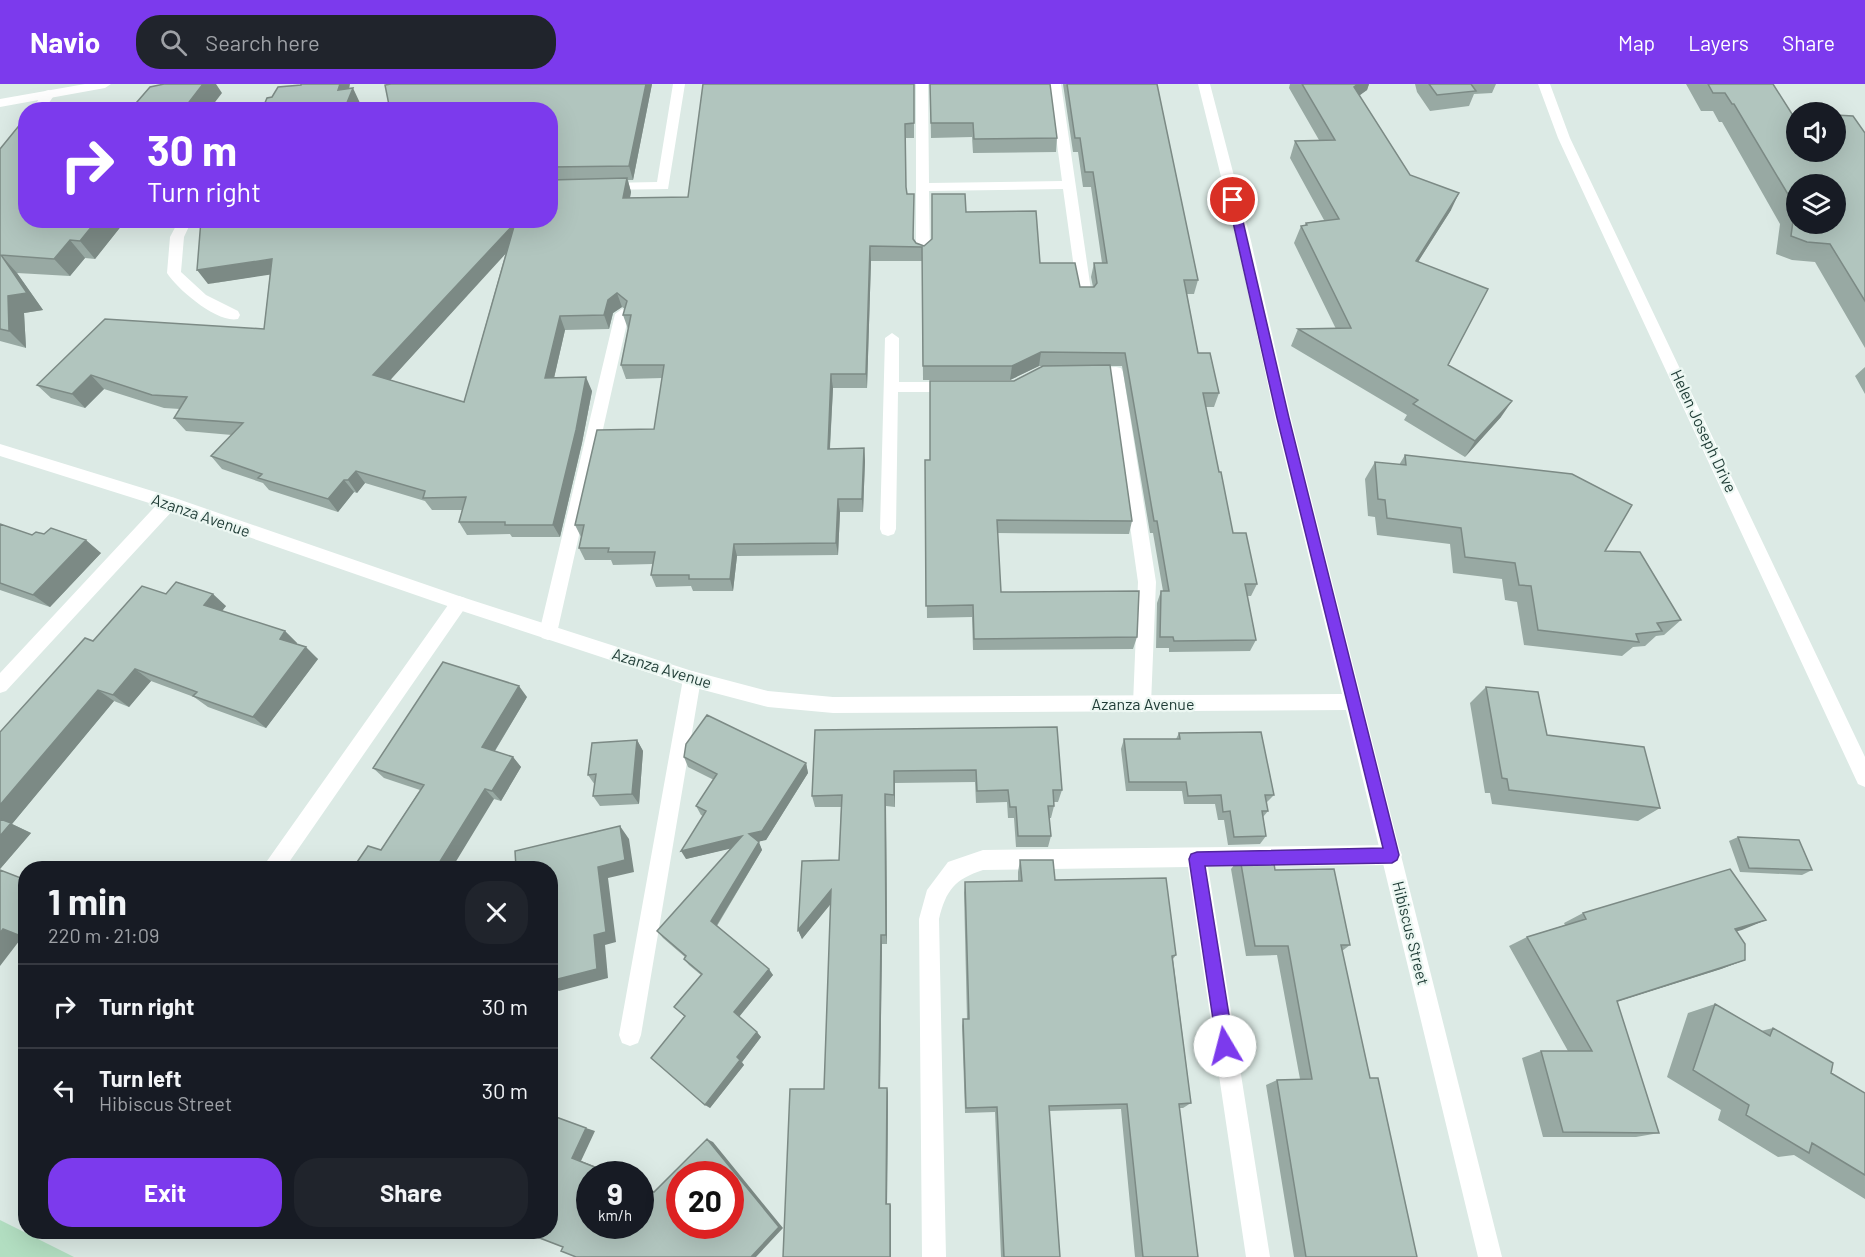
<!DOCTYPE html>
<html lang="en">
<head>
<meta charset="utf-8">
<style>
	:root { --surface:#171b24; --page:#20242c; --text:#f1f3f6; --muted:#9ea1a6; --line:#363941; --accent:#7c3aed }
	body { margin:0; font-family:Barlow,sans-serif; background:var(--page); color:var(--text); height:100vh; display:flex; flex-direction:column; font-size:22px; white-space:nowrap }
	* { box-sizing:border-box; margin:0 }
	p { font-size:20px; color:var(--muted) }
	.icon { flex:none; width:33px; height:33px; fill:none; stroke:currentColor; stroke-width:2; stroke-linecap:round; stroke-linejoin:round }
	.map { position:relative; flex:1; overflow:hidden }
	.details { position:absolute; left:18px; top:777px; width:540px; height:378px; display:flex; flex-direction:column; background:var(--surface); border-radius:24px; box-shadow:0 6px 24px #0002 }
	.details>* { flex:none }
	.hud { position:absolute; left:18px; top:18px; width:540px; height:126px; border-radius:24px; box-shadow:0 6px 24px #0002; background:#7c3aed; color:#fff; overflow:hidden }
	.buttons { position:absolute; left:1786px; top:18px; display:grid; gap:12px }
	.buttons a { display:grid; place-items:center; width:60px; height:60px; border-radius:50%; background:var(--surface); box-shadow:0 6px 24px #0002; font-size:30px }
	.speed { position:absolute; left:576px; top:1077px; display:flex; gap:12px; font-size:30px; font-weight:700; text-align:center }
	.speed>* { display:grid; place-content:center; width:78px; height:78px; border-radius:50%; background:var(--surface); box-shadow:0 6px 24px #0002; line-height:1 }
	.speed small { font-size:15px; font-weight:400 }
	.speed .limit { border:9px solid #d22; background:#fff; color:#111 }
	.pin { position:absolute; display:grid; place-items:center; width:51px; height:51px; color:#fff; margin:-26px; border:3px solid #fff; border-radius:50%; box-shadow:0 2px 6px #0007 }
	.me { position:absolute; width:66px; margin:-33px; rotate:352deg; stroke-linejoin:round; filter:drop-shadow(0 0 4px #0008) }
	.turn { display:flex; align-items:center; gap:21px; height:126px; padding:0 30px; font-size:27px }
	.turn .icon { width:78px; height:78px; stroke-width:2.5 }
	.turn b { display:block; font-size:42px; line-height:51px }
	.round { display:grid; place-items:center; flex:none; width:63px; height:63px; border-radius:24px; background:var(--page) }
	.head { display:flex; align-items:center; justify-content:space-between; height:102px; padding:0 30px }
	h1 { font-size:36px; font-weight:700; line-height:45px }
	.primary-button { display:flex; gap:12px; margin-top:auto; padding:12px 30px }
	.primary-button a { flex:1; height:69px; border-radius:24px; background:var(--accent); color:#fff; font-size:24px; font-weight:700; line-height:69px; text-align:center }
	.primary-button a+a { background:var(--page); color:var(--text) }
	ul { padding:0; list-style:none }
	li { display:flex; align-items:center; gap:18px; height:84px; padding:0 30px; border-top:2px solid var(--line) }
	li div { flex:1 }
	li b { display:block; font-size:22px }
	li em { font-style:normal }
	header { display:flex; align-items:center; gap:36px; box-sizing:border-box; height:84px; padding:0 30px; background:var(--accent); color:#fff }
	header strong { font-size:28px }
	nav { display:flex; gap:33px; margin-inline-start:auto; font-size:21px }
	.search { width:420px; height:54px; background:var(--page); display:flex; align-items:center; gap:15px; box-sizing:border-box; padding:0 21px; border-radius:24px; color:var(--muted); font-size:22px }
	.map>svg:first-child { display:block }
	.green { fill:#b2dec1 }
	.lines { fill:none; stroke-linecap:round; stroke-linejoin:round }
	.service { fill:#fff; fill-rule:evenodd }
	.minor { fill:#fff; fill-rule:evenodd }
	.tertiary { fill:#fff; fill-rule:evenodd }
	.wall { fill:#98a9a3; fill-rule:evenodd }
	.shaded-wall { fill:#7c8a85 }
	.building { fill:#b1c5be; stroke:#7c8a85; stroke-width:1.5; fill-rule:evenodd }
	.route { fill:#7c3aed; stroke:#51269a; stroke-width:1.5 }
	.labels { text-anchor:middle; stroke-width:4.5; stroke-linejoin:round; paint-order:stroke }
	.street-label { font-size:16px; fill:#1d3a34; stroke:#ecf7f2 }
</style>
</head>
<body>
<header>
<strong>Navio</strong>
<div class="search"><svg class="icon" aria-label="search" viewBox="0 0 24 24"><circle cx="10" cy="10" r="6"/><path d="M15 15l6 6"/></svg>Search here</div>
<nav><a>Map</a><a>Layers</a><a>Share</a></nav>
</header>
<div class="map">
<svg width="1865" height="1173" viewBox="0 0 1865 1173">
	<rect width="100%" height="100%" fill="#dceae5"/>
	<path class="green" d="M0 1136 74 1173H0Z"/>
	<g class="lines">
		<path class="service" d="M673 0H685L668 105 602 106 600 103 602 100 607 99 657 98Z
			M916 0H928L929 99 1062 97 1049 0H1061L1092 213 1090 216H1080L1078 213 1063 105 929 107 930 169 923 174 918 172 916 169Z
			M49 6 55 10 44 26H31L45 7Z
			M622 225 629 230 557 549 554 554 548 556 542 554 539 549 615 230Z
			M892 249 899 254V298H953L958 299 961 303 958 307 953 308H898L896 445 894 450 888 452 882 450 880 445 885 254Z
			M1116 283 1121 284 1123 288 1156 498 1151 620 1148 626 1142 628 1136 626 1133 620 1138 498 1109 294 1083 293 1081 289 1083 285Z
			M169 413 175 414 177 419 175 424 6 607 0 609V589L163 414Z
			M459 512 465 514 468 519 465 524 285 784H264L267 777 453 514Z
			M692 587 698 589 701 595 641 951 638 959 630 962 622 959 619 951 683 595 686 589Z
			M1392 761 1399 764 1402 771 1399 778 1392 781 1208 783 1270 1173H1246L1188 783 983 786C955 795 946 806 939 835L946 1173H922L919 835 927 806 948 778 983 766Z"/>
		<path class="minor" d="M85 0H111L105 4 0 23V15Z
			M1198 0H1210L1251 157 1291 334 1502 1173H1478L1346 626 833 629 768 623 692 603 459 526 165 424 0 372V360L175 414 459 512 692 587 768 607 833 613 1342 610 1275 334 1237 157Z
			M179 136H192L184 153 181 188 206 211 238 227 240 231 238 235C218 240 177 205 167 189L170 153Z"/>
		<path class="tertiary" d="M1538 0H1550L1570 54 1865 673V703L1858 700 1558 54Z"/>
	</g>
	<path class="wall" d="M652 0 633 96H628L631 108 630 114 688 113 914 0V54H906V105L914 155 916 159 924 162 966 128 1040 179 1080 203H1093L1091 193 1094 179H1102L1091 103H1083L1078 68H1073L1063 0H1157L1198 196 1194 210H1187L1198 269 1219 309 1214 323H1206L1219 388 1233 449 1257 500 1251 512H1247L1256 556 1250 567 1169 568V564H1156L1157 519 1161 507H1163L1153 449H1150L1122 282H1110L1132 437 1129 450 997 449 1001 508 1137 553 1133 565 973 566 972 533 927 534 925 376H930L1014 297 1074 282H1039L1010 296H923L922 177H871L867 304H833L830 365 864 364 865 377 863 428H840L838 471 737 472 733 507H693L691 502 656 503 651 491 653 480 613 481 611 476H585L579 464 581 453 575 441 654 345 662 294 626 295 621 281 628 245 623 231 625 225 622 223 613 229 609 245 565 246 554 294 592 307 582 359 560 453H512L510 450 467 451 459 438 462 426H432L425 417 365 399 357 409 354 408 338 428 269 406 263 399 222 385 211 372 232 351 186 347 174 334 180 325 164 324 104 305 85 324 51 314 37 301 264 245 270 190 208 200 550 136V26ZM506 168 464 318 390 296Z
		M930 0 1057 54 1056 68 973 69 972 53 931 54Z
		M1290 0H1369L1367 6 1359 11 1410 91 1451 126 1418 178 1448 281 1501 333 1465 373 1404 336 1407 331 1291 262 1298 245H1336L1294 159 1301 142 1305 141 1306 139 1324 136 1290 74 1295 57 1319 56 1289 4Z
		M1415 0H1496L1492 9 1474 10 1469 22 1430 27 1417 8Z
		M1686 0H1773L1792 30 1865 49V264L1815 178 1792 176 1776 170 1780 140 1722 38H1719L1713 27H1701Z
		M0 65 126 136 95 175 85 174 70 192 17 189 43 226 24 229 26 264 0 257Z
		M1865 283V310L1855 292Z
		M1405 371 1605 467 1681 536 1664 551 1656 552 1645 562 1633 563 1622 572 1524 561 1517 518 1505 516 1502 495 1453 489 1450 460 1377 451 1375 433 1368 432 1365 395 1375 378 1399 381Z
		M0 440 32 451 101 469 50 523 0 506Z
		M166 510 226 522 222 527 285 547 297 559V560L318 575 266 644 208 623 194 613 151 597 129 623 114 617 12 740 31 749 0 785V648L93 557Z
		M1486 603 1547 651 1660 724 1638 737 1492 720 1490 709H1485L1470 619Z
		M527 613 495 667 513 673 521 683 501 717 494 715 381 766 420 706 384 694 373 684Z
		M815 646 1062 706 1058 718H1054V722L1051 734H1049L1051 752 1048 763H1016L1014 734H1008L1007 718 976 719 975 698 895 699V723L886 722 887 860H882L880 1004H887L888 1009 887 1120H890L891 1122V1173L824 1005 831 819 802 855 798 846 839 776 841 723H815L812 712Z
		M1179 649 1274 711 1266 719 1268 727 1263 733 1266 752 1260 760 1228 761 1224 736H1218L1215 720H1184L1182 707H1126L1121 665 1124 655H1176Z
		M637 656 643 667 639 720 600 722 593 712 595 701 588 691Z
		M684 673 806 679 808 689 766 756 758 757 762 766 717 842 773 891 739 933 761 953 742 978 744 981 710 1024 684 932 674 923 701 891 689 881 684 875 685 873 663 854 657 847 731 764 686 775 703 732 701 731 696 722 714 696 688 683Z
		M1738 753 1812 786 1802 791 1740 788 1729 757Z
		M1240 774 1275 786 1350 861 1342 867 1370 994 1417 1173H1294L1266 1001 1277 996 1300 995 1277 871 1246 872 1231 785Z
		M1020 776 1055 796 1176 871 1173 875 1191 1019 1183 1024H1179L1198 1173H1135L1121 1025 1049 1027 1060 1173H1001L995 1028 965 1029 962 942 963 935H967L964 809 965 798 1018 797V788Z
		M1583 829 1766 836 1736 847 1745 876 1721 885 1617 918 1659 1049 1636 1053H1543L1522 974 1541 967H1568L1509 862 1527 853 1565 841 1564 839Z
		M1715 920 1761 947 1773 944 1831 989 1865 1009V1115L1794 1071 1778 1073 1718 1036 1721 1026 1667 993 1688 929Z"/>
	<path class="shaded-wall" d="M203 0H216L222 9 209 26H183Z
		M340 0H350L346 21 338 6Z
		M646 0H652L633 96 629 82Z
		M1358 0H1369L1367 6 1348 20 1354 3Z
		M353 4 360 19 357 26H344Z
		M627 94 631 108 627 128 623 114Z
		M1459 109 1451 126 1407 195 1416 177Z
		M97 136H126L95 175 80 157Z
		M515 139 521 153 382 305 373 291Z
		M70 156 85 174 70 192 54 175Z
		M870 162 871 177 867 304 866 290Z
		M1 171 17 189 43 226 24 229 26 264 9 247Z
		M272 175 281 189 208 200 197 186Z
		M617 209 622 223 613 229 609 245 604 231 608 216Z
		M560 232 565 246 551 307 545 294Z
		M1041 268 1039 282 1010 296 1012 282Z
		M831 290 833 304 829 378 828 365Z
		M91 291 104 305 85 324 72 310Z
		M586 293 592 307 582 359 560 453 553 441Z
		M1512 317 1501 333 1465 373 1475 357Z
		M864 364 865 377 863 428 862 415Z
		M356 387 365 399 357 409 348 396Z
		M344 396 354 408 338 428 328 415Z
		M838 415 840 428 838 471 836 459Z
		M86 456 101 469 50 523 33 511Z
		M734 460 737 472 733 507 730 495Z
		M213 510 226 522 217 533 204 521Z
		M285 547 297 559 292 566 280 555Z
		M306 563 318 575 266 644 253 633Z
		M135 585 151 597 129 623 113 611Z
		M519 602 527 613 491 673 482 663Z
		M98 606 114 617 12 740 31 749 0 785V721Z
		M637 656 643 667 639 720 632 710Z
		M513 673 521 683 501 717 492 707Z
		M806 679 808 689 766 756 752 759 749 750Z
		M894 687 895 699V723L894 711Z
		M485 705 494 715 452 784H436Z
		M885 710 886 722 887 860 886 851Z
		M620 742 629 755 634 788 608 794 616 858 605 861 608 894 559 907 550 901V897L594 851 598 783Z
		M742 752 746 761 686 775 681 767Z
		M759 758 762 766 715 844 711 837Z
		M831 806 834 816 802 855 798 846Z
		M1766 836 1742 846 1711 854 1735 845Z
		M3 845 23 852 0 882V849Z
		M881 851 882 860 880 1009 879 1004Z
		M1745 876 1721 885 1596 924 1617 917Z
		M769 885 773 891 738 934 734 928Z
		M757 948 761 953 742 978 737 973Z
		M740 976 744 981 710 1024 705 1021Z
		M887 1004 888 1009 887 1122 886 1120Z
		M586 1044 595 1047 581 1077 615 1090H612L572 1074Z
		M707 1055 713 1058 783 1144 756 1173H751Z
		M890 1120 891 1122V1173H890Z"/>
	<path class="building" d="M164 0H203L183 26H130L150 3Z
		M301 0H340L338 6 353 4 344 26H262L267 14 272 13 278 3 301 1Z
		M391 0H646L629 82 550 83V26H390L385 1Z
		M703 0H914V39L905 40 906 103 907 110H914L913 155 916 159 924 162 932 155V110H965L966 128 1036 127 1040 179H1075L1080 203H1094L1097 199 1094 179H1107L1093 88H1085L1080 54H1075L1067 0H1157L1198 196H1184L1198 269H1210L1219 309H1203L1219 388H1221L1233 449H1246L1257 500H1245L1256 556 1174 557 1173 553H1160L1161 507H1169L1157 437H1154L1125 269 1041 268 1012 282H923L922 163 870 162 866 290H831L828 365 864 364 862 415H838L836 459 734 460 730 495H689V491H651L655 468H608L609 464H579L584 441H575L597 346 654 345 664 281H621L631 231H623L627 217 617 209 608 216 604 231 560 232 545 294 586 293 576 346 553 441H505V438H459L466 413 423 414 425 407 356 387 348 396H344L328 415 258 394 262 390 211 372 243 339 174 334 187 313 152 311 91 291 72 310 37 301 105 235 264 245 272 175 197 186 201 136H550V96L627 94 623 114 688 113ZM515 139 464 318 373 291Z
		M930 0H1050L1057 54 974 55 973 39H931Z
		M1302 0H1358L1354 3 1410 91 1459 109 1416 177 1488 205 1448 281 1512 317 1475 357 1413 320 1418 316 1298 245 1351 244 1301 142 1307 141 1306 139 1339 135 1295 57 1335 56Z
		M1429 0H1471L1476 7 1437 11Z
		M1708 0H1773L1792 30H1797V68H1836V31L1853 32 1865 49V217L1830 160 1807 158 1791 152 1795 122 1734 20H1732L1725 9H1713ZM1797 100H1836V140H1797Z
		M26 33V136H97L80 157 70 156 54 175 1 171 27 209 8 212 9 247 0 245V65Z
		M1110 281 1132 437 997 436 1001 508 1139 507 1137 553 974 555 973 521 926 522 925 376H930V297H1014L1043 282Z
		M1405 371 1572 390 1632 421 1605 467 1640 468 1681 536 1657 539 1662 547 1636 550 1639 558 1538 546 1531 502 1519 501 1515 479 1465 473 1461 444 1387 434 1385 416 1378 415 1375 378 1406 381Z
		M0 440 32 451 36 448 44 450 51 444 86 456 33 511 0 499Z
		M176 498 213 510 204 521 285 547 280 555 306 563 253 633 193 612 197 608 135 585 113 611 98 606 0 721V648L85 554 93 557 142 502 166 510Z
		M443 578 519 602 482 663 513 673 492 707 485 705 436 784H353L368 762 381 766 424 701 373 684Z
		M1486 603 1538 608 1547 651 1644 663 1660 724 1509 706 1507 695 1502 694Z
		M707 631 806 679 762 747 749 750 759 758 711 837 769 885 734 928 757 948 737 973 740 976 705 1021 651 974 685 932 674 923 702 890 684 875 686 872 657 847 742 752 681 767 706 727 696 722 717 690 684 673 686 660Z
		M1057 643 1062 706H1053L1054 722H1048L1051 752H1018L1016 723H1010L1008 706 977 707 976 686 894 687V711L885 710 886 851H881L879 1004H887L886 1120H890V1173H783L790 1005H824L831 806 798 846 802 777 839 776 842 711 812 712 815 646Z
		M1261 648 1274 711H1265L1268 727H1262L1266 752 1234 753 1230 727 1223 728 1221 711 1188 712 1186 698H1129L1124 655H1180L1179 649Z
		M637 656 632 710 593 712 596 690 588 691 592 659Z
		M0 735 11 739 0 752Z
		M620 742 625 776 598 783 606 848 594 851 597 885 550 897V784H516L515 767Z
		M1738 753 1799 756 1812 786 1749 784Z
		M1273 773 1275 786 1334 785 1350 861H1341L1370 994H1378L1417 1173H1306L1277 996 1312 995 1288 862H1255L1240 774Z
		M1020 776H1053L1055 796 1166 794 1176 871 1172 872 1191 1019 1179 1020 1198 1173H1143L1127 1020 1049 1022 1060 1173H1004L997 1023 966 1024 963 935H969L965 798 1022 797Z
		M1730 785 1766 836 1735 845 1745 860V876L1617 917 1659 1049 1563 1048 1541 967H1592L1527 853 1586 835 1583 829Z
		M0 786 26 796V854L3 845 0 849Z
		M1715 920 1770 952 1773 944 1833 979 1831 989 1865 1009V1091L1812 1059 1809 1069 1746 1031 1749 1021 1693 986Z
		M556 1033 586 1044 572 1074 612 1090H590V1142H640V1102L654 1108 707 1055 779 1143 751 1173H576L561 1167 563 1163 524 1148H550V1045ZM680 1090H730V1142H680Z"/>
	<path class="route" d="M1233 112 1238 116 1289 334 1399 771 1397 776 1392 779 1205 782 1234 962 1231 968 1225 970 1219 968 1217 962 1189 775 1191 770 1197 768 1383 764 1277 334 1228 116Z"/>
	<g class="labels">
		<g class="street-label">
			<text transform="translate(1704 347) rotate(65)" y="6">Helen Joseph Drive</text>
			<text transform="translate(201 431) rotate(19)" y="6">Azanza Avenue</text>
			<text transform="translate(662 584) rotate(17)" y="6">Azanza Avenue</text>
			<text x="1143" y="626">Azanza Avenue</text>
			<text transform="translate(1411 849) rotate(76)" y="6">Hibiscus Street</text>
		</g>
	</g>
</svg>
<div class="buttons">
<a><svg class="icon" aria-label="sound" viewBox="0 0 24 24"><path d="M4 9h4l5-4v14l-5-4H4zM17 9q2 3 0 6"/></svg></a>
<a><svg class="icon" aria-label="layers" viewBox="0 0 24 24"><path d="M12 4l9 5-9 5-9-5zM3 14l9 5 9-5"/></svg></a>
</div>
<div class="speed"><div>9<small>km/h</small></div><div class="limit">20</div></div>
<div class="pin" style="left:1233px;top:116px;background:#d93025"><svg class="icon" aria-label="arrive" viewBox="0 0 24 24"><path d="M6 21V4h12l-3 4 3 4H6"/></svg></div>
<svg class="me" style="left:1225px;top:962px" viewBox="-20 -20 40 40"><circle r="19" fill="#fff"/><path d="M0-13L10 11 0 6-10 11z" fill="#7c3aed"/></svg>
<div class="hud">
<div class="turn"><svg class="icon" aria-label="right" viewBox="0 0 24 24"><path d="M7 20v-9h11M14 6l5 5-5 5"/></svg><div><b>30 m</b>Turn right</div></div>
</div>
<section class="details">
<div class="head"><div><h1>1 min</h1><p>220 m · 21:09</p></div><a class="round"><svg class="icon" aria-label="close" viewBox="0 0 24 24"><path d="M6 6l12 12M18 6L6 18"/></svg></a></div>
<ul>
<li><svg class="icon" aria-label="right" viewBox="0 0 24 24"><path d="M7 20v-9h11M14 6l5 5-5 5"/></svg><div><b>Turn right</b></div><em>30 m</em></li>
<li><svg class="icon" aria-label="left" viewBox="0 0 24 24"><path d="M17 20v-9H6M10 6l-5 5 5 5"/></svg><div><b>Turn left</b><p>Hibiscus Street</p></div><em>30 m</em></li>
</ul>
<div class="primary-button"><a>Exit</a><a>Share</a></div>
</section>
</div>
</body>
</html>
